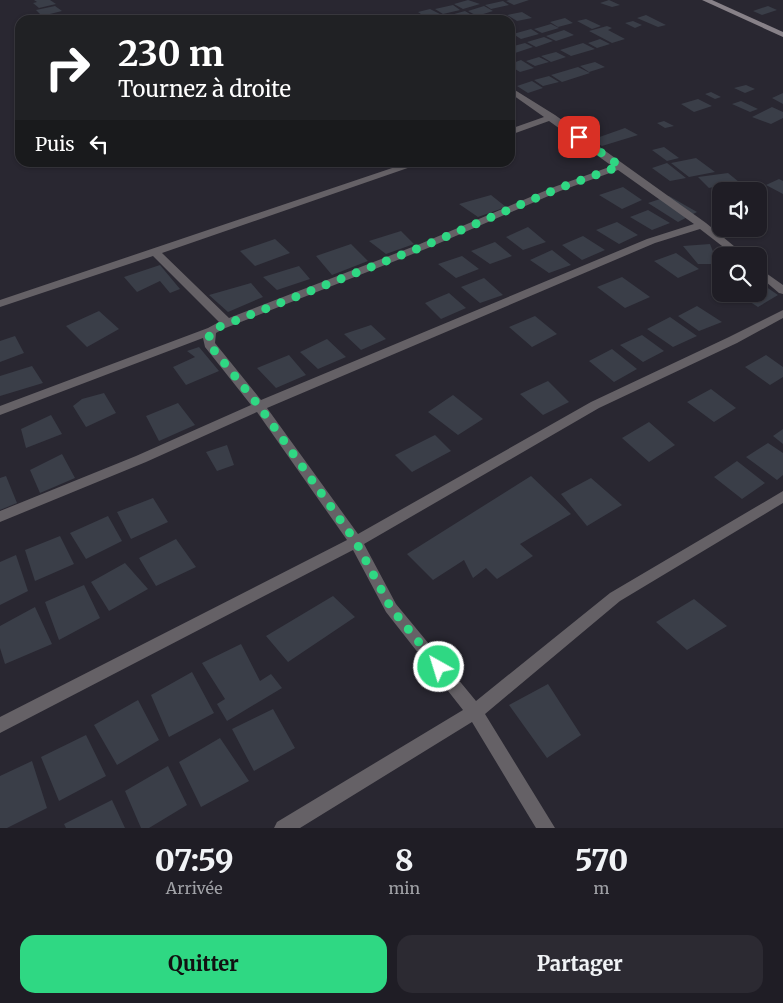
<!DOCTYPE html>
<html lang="fr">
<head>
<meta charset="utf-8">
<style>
	:root { --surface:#1f1d25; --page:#2c2a32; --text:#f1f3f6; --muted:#a1a2a7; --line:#3c3b42; --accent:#2fd883 }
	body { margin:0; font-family:Merriweather,serif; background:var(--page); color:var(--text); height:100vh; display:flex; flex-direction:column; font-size:19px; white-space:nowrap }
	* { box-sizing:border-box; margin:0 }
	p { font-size:16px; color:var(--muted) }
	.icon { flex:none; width:28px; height:28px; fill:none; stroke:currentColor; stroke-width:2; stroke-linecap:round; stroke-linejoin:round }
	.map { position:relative; height:828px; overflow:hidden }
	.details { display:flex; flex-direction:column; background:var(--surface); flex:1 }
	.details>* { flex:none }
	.banner { position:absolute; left:15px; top:15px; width:500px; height:152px; border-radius:15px; box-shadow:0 1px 4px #0004,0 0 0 1px var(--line); background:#202124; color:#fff; overflow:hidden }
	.buttons { position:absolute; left:712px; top:182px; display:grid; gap:10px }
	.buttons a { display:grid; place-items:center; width:55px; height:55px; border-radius:10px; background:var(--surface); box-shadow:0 1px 4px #0004,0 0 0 1px var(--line); font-size:25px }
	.pin { position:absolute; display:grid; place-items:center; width:42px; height:42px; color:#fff; margin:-21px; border-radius:10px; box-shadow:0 2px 8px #0006 }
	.me { position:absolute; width:55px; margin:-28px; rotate:321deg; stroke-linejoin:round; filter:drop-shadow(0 0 4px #0008) }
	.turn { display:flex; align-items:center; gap:18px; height:105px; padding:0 20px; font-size:22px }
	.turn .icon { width:65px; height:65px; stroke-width:2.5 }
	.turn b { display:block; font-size:35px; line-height:42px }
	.then { display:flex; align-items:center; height:48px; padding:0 20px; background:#0003; gap:10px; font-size:19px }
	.eta { display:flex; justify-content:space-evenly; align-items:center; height:85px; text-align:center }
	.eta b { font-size:30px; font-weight:800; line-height:35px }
	.action { display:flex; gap:10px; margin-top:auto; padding:10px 20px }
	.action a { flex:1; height:58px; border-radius:15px; background:var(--accent); color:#111; font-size:20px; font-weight:800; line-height:58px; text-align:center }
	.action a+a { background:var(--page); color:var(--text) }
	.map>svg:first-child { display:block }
	.building { fill:#3a3e48 }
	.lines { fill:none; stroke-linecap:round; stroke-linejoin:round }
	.street { fill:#656166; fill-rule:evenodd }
	.secondary { fill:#878188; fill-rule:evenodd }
	.route { stroke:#2fd883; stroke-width:9; stroke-dasharray:0 16.2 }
</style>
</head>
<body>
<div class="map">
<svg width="783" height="828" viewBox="0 0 783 828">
	<rect width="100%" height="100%" fill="#292731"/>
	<path class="building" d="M34 0H50L56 4 39 8 33 3 37 2Z
		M468 0 480 4 463 9 454 4Z
		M509 0H529L514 5 506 1Z
		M609 0 620 5 612 7 600 3Z
		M503 1 509 5 491 9 485 5Z
		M453 5 460 10 443 14 435 9Z
		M55 6 62 11 42 16 36 10Z
		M484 6 493 11 477 16 468 11Z
		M768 6 777 10 762 15 753 11Z
		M430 9 440 14 427 18 418 12Z
		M465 11 475 17 454 20 447 16Z
		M522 12 532 18 517 21 507 15Z
		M646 15 666 25 658 27 637 18Z
		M565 18 573 23 558 27 550 22Z
		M586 19 601 26 592 29 577 21Z
		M633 21 642 25 635 28 625 23Z
		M551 24 559 28 542 33 534 29Z
		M607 26 612 28 608 30 625 39 612 43 589 31Z
		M531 29 539 34 521 39 513 34Z
		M564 30 574 35 556 41 546 36Z
		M544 37 553 41 536 47 527 42Z
		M600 39 610 44 597 48 588 43Z
		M525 43 533 47 515 53 510 49V47Z
		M583 43 595 49 571 56 560 50Z
		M556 52 566 57 551 62 541 56Z
		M539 57 549 62 535 66 526 61Z
		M521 60 534 68 520 72 510 66V64Z
		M595 62 605 67 589 72 580 66Z
		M578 67 590 73 562 82 551 75Z
		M549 76 559 82 543 86 534 80Z
		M532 81 543 88 528 93 517 86Z
		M746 85 755 89 745 93 734 88Z
		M711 92 721 97 715 99 705 94Z
		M783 93V104L772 98Z
		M698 99 712 106 694 112 681 104Z
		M741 101 758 109 750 112 732 104Z
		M772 107 783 112V118L771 124 752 117Z
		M664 121 674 126 665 128 657 123Z
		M625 128 638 135 602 146 591 140Z
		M664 147 679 158 667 161 652 150Z
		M696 158 715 172 689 177 671 163Z
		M667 163 686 178 670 181 652 168Z
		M728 173 739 182 709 188 698 177Z
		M779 179 783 181V194L766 185Z
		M623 187 642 200 622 209 599 195Z
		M491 195 506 207 478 217 459 204Z
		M669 196 697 212 678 222 648 203Z
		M648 210 670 223 652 230 630 217Z
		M617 222 638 235 619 244 596 230Z
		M528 227 546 242 523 250 506 237Z
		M401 231 414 244 386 254 369 241Z
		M583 236 605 250 582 260 562 245Z
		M275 239 290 253 255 266 240 251Z
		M495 242 512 256 490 264 471 251Z
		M351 244 368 261 332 275 316 256Z
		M710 244 718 264H698L683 246Z
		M552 250 571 265 549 273 530 260Z
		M676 253 699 269 678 278 654 261Z
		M462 256 479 269 456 278 438 264Z
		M160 265 180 289 170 293 160 281 137 292 124 277Z
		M299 266 310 279 277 290 263 277Z
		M622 277 650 297 625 308 597 287Z
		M484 278 503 295 480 303 461 287Z
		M759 282 778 295 758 307 738 294H759Z
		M251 283 263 297 228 312 209 295Z
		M449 293 466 308 441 319 425 303Z
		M697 306 722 322 699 331 678 316Z
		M99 311 119 329 87 347 66 326Z
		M535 316 557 334 532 347 509 327Z
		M670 317 697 336 673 347 647 329Z
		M371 325 386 339 361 350 344 334Z
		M642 335 664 351 643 362 620 345Z
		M15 336 24 353 0 362V341Z
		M327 339 346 357 318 369 300 352Z
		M199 347 219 371 186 385 173 367 195 357 187 351Z
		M612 349 637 369 614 382 589 361Z
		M289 355 306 375 276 388 257 368Z
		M766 355 783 367V377L770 385 745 367Z
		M32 366 43 383 0 396V376Z
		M548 381 569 402 543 415 520 394Z
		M711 389 736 408 714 422 687 402Z
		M104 393 116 413 86 427 73 406 82 399Z
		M453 395 483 419 458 435 428 412Z
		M178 403 195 425 159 441 146 416Z
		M51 415 62 434 26 448 21 429Z
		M649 422 675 445 649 462 622 438Z
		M783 429V444L773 436Z
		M435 435 451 451 412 472 395 455Z
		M768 443 783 453V475L777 480 746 457Z
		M227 445 234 465 217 471 206 452Z
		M62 454 75 478 40 493 30 470Z
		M737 461 765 483 742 499 714 477Z
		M6 476 17 503 0 510V478Z
		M531 476 571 514 520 544 533 556 497 579 486 568 473 578 464 560 433 580 407 554Z
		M591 478 622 505 587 526 561 494Z
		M153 498 168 522 131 539 117 512Z
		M108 516 122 541 86 559 70 533Z
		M60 536 74 564 35 581 25 550Z
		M176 539 196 567 156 586 139 558Z
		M16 555 28 591 0 605V562Z
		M125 563 148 589 109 611 91 582Z
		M84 585 100 618 59 640 45 602Z
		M333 596 355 617 288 662 266 636Z
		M694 599 727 626 687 650 656 622Z
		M35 607 52 644 5 664 0 648V626Z
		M241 644 260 681 271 674 282 688 227 721 217 704 225 699 202 663Z
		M192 672 214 713 169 737 151 695Z
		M548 684 581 735 547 758 509 705Z
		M138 700 159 740 117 765 94 725Z
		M273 709 295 748 254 771 232 729Z
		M86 735 106 776 59 801 41 757Z
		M220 738 249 781 201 807 179 762Z
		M32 761 47 808 7 828H0V776Z
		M168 766 187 805 149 828H141L125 791Z
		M112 800 125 828H66L64 824Z"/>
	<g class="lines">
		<path class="street" d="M510 87 555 115 706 223 746 256H735L700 229 655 243 267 408 358 534 591 402 729 337 783 310V318L737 343 599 408 364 544 396 604 476 701 610 593 783 491V503L620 601 485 714 555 828H536L472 722 300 828H274L277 822 463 710 386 612 353 550 0 733V717L347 540 257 412 146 462 0 522V511L136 456 251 405 205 347 203 338 0 415V406L208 328 219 322 153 256 0 307V300L410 162H425L162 253 229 318 420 244 554 187 612 166 549 121 510 135V129L544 117 510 93ZM618 170 694 224 647 239 261 400 215 343 216 333 223 329 428 248 560 191Z
			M759 268 783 285V294L779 293 759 276Z"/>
		<path class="secondary" d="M702 0H712L783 32V37Z"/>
	</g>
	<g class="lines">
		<path class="route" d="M439 667 391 608 356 542 324 497 259 406 209 344C208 328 214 329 227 324L424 246 557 189 620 166 579 137"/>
	</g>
</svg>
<div class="buttons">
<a><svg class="icon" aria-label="sound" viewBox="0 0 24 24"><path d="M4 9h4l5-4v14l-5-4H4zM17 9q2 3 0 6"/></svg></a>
<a><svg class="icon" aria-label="search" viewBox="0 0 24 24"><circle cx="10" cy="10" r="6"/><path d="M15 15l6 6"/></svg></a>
</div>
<div class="pin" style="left:579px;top:137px;background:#d93025"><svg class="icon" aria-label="arrive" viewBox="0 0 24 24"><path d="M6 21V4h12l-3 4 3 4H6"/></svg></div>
<svg class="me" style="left:439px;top:667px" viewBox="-20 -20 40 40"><circle r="17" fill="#2fd883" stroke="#fff" stroke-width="3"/><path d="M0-11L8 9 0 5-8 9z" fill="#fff"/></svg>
<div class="banner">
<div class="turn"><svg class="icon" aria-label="right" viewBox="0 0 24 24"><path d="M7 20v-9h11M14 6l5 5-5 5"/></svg><div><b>230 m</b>Tournez à droite</div></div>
<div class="then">Puis<svg class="icon" aria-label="left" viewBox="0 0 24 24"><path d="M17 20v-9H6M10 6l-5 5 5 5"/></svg></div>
</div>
</div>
<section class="details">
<div class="eta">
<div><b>07:59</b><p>Arrivée</p></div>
<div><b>8</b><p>min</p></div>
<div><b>570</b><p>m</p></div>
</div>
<div class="action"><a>Quitter</a><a>Partager</a></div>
</section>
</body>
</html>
